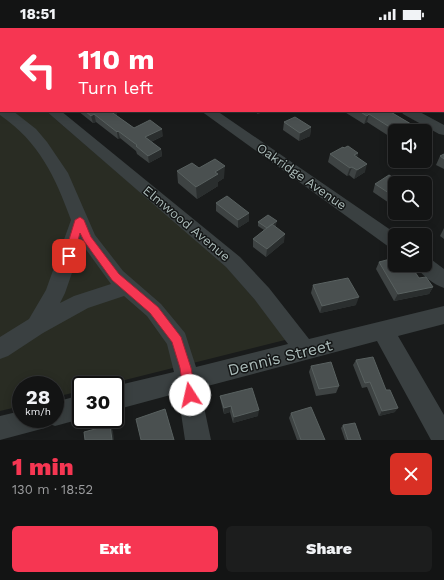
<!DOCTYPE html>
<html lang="en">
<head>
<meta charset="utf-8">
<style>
	:root { --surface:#131414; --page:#1c1d1d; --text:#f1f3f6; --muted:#9d9ea0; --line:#323334; --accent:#f63652 }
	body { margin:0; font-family:"Work Sans",sans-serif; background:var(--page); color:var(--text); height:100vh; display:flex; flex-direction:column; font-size:15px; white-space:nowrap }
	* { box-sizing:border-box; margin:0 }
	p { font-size:13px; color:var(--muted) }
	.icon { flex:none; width:22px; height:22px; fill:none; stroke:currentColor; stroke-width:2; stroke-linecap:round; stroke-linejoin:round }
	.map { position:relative; height:412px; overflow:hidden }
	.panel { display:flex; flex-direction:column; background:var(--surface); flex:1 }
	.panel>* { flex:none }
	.top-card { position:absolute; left:0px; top:0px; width:444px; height:84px; box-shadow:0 2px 10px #0003,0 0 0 1px var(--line); background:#f63652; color:#fff; overflow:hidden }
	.controls { position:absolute; left:388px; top:96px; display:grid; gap:8px }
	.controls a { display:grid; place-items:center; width:44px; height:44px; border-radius:6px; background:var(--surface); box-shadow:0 2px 10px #0003,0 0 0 1px var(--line); font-size:20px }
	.speed { position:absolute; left:12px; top:348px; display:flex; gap:8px; font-size:20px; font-weight:700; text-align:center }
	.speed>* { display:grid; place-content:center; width:52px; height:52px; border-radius:50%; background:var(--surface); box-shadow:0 2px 10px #0003,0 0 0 1px var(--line); line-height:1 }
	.speed small { font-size:10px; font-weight:400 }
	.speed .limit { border:2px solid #111; border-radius:6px; background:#fff; color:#111 }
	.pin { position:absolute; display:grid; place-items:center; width:34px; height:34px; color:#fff; margin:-17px; border-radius:8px; box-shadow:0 2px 6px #0006 }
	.me { position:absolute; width:44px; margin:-22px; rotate:350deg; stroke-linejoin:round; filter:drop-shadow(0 0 3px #0008) }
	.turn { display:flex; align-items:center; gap:14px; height:84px; padding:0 12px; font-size:18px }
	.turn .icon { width:52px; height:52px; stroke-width:2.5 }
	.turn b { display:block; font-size:28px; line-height:34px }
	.round { display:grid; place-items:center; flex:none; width:42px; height:42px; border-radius:6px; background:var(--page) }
	.summary { display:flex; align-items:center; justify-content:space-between; height:68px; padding:0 12px }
	h1 { font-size:24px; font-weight:800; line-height:30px; color:var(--accent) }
	.action { display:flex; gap:8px; margin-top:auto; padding:8px 12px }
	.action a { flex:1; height:46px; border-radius:6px; background:var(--accent); color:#fff; font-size:16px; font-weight:800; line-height:46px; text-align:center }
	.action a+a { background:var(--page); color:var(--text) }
	.status { display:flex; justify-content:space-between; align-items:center; height:28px; padding:0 20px; background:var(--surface); direction:ltr }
	.status svg { height:11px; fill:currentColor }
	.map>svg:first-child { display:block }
	.green { fill:#292c23 }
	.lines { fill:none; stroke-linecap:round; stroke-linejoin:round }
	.minor { fill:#3a4041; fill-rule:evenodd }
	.wall { fill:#3e4343 }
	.shaded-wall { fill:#2a2e2e }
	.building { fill:#4a5050; stroke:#596160 }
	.route { fill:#f63652; stroke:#a02335 }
	.labels { text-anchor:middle; stroke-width:3; stroke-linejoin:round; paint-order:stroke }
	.street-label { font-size:13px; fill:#abbbb9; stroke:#141616 }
	.near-street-label { font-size:16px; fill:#abbbb9; stroke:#141616 }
</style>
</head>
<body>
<div class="status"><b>18:51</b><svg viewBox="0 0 49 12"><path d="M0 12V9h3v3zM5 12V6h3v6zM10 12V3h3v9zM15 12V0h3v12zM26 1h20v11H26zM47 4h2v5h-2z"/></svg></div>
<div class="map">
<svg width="444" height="412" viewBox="0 0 444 412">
	<rect width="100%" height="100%" fill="#191b1b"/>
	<path class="green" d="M0 47 1 83H46L224 236 289 311 105 357H81V363L55 369V357H21V378L0 383Z"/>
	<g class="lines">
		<path class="minor" d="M84 0H95V1H84Z
			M262 0H273V1H262Z
			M0 35 1 36V44L0 43Z
			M0 80 1 83H13L36 101 47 114 68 145 95 207 123 243 161 276 185 305 196 339 288 316 255 272 226 239 46 83H61L240 229 269 260 309 311 444 278V296L398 308 444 387V412H431L377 313 200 360 211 412H185L178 365 115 382V358L174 344 167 316 147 288 124 268 88 280 43 305 8 328 0 331V309L29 291 46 262 71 192C55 148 39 114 0 87ZM82 216 111 256 74 268 60 275 65 265Z
			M201 83H217L398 207H395V221L389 219Z
			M401 83H418L444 97V107L439 106 403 86Z
			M425 229 432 232 444 241V260C433 256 421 247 415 237H425Z
			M81 367V391L55 398 47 395 45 400 0 412V388L21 383V391H55V374Z"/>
	</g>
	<path class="wall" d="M328 0H365V1H328Z
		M78 83H116L117 87H116L134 100 163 108 151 114 161 121 162 128 149 135 137 126 136 123 120 110 118 111 96 94 93 95Z
		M254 83H264L258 86Z
		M343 83H389L411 96 410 98 415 103H395V112L367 94 364 96Z
		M284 94 311 99 310 108 299 113 283 102Z
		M344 120 358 125 357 129 365 144 354 151 349 147 347 148 328 134 330 126Z
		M444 126V141L436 137 440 128Z
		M199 140 224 150 218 154V158L197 171 178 155 177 143Z
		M394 150 395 155V179L373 164 375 156Z
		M216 175 249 193 238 200 216 183Z
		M404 185H413L409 188Z
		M258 194 276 197 275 198 284 214 266 229 253 219V211L264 202 258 198Z
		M444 200V211L440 208Z
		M379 234 403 243 419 250 433 259 429 266 394 273 376 241Z
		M313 257 356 277 320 285 311 265Z
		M356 332 395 384 379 388 367 359 362 360 353 337Z
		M311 338 339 358 336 365 316 368 309 344Z
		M220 368 258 388 233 395 230 384 224 386 221 374Z
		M291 385 325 412H297L289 390Z
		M343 397 361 412H345L341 400Z"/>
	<path class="shaded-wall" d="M110 83H116L117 87 111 90Z
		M258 83H264L258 86Z
		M94 86 96 94 93 95 91 88Z
		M369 86 367 94 364 96 367 88Z
		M311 99 310 108 299 113 300 105Z
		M162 101 163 108 146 116 145 109Z
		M118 103 120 110 118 111 117 104Z
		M161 121 162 128 149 135 148 128Z
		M358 125 356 133 354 127Z
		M367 136 365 144 354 151 357 142Z
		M225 138 224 150 218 154V158L197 171 196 159 215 144Z
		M352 139 349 147 347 148 350 140Z
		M249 185V193L238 200V192Z
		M277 193 276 197 267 205V201Z
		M285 206 284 214 266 229 267 221Z
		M433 259 429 266 394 273 398 266Z
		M359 269 356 277 320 285 322 278Z
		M231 378 230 384 224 386V380Z
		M398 380 395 384 379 388 382 383Z
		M259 382 258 388 233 395 234 389Z
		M110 397 113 403 114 412H112Z"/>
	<path class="building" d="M334 0H361L359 1H336Z
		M85 83H110L134 100 150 92 162 101 145 109 161 121 148 128 136 118 137 117 118 103 117 104 94 86 91 88Z
		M359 83H389L411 96 408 97 416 102 414 103H396L369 86 367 88Z
		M295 89 311 99 300 105 284 94Z
		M348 118 358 125 354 127 367 136 357 142 352 139 350 140 330 126 343 119 344 120Z
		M444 126V131L440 128Z
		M215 131 225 138 215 144 218 146 196 159 177 143 192 135 199 140Z
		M389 147 394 150 398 148 408 154 406 155H395V169L375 156Z
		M227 168 249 185 238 192 216 175Z
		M268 187 277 193 267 200 258 194Z
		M272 196 285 206 267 221 253 211Z
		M394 230 395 237H399L403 243 413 241 419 250 426 249 433 259 398 266 379 234Z
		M348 250 359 269 322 278 313 257Z
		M373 329 386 362H390L398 380 382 383 370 354 365 355 356 332Z
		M331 334 339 358 319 361 311 338Z
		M252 360 259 382 234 389 231 378 224 380 220 368Z
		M311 379 325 412H301L291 385Z
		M165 381 174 412H141L136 391Z
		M355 395 361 412H348L343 397Z
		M110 397 112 412H85L84 404Z"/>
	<path class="route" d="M80 189 84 192 91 209 119 246 158 279 181 309 191 340 196 367 194 371 190 373 186 371 184 367 180 340 172 314 150 285 112 252 84 213 80 205 73 230H66L64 228 75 192Z"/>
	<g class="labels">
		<g class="street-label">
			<text transform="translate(302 148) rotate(35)" y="5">Oakridge Avenue</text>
			<text transform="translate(187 195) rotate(40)" y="5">Elmwood Avenue</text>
		</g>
		<g class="near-street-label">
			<text transform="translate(280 329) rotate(-14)" y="6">Dennis Street</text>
		</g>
	</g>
</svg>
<div class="controls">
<a><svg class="icon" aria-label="sound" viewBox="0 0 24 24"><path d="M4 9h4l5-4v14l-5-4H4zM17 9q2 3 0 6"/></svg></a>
<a><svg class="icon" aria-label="search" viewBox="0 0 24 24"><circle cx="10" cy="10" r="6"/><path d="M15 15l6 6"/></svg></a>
<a><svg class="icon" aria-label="layers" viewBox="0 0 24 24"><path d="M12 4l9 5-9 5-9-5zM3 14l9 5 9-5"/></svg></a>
</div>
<div class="speed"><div>28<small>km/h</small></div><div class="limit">30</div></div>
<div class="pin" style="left:69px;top:228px;background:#d93025"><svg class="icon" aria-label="arrive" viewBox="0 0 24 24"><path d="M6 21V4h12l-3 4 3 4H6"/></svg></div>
<svg class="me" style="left:190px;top:367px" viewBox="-20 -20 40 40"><circle r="19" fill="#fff"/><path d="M0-13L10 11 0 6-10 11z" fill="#f63652"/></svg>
<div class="top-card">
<div class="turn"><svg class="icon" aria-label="left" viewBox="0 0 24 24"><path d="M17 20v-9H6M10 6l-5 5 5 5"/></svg><div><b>110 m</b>Turn left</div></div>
</div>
</div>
<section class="panel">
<div class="summary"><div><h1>1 min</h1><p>130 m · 18:52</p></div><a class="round" style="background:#d93025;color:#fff"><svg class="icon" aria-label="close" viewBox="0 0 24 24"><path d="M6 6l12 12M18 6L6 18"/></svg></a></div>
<div class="action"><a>Exit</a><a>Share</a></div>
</section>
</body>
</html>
